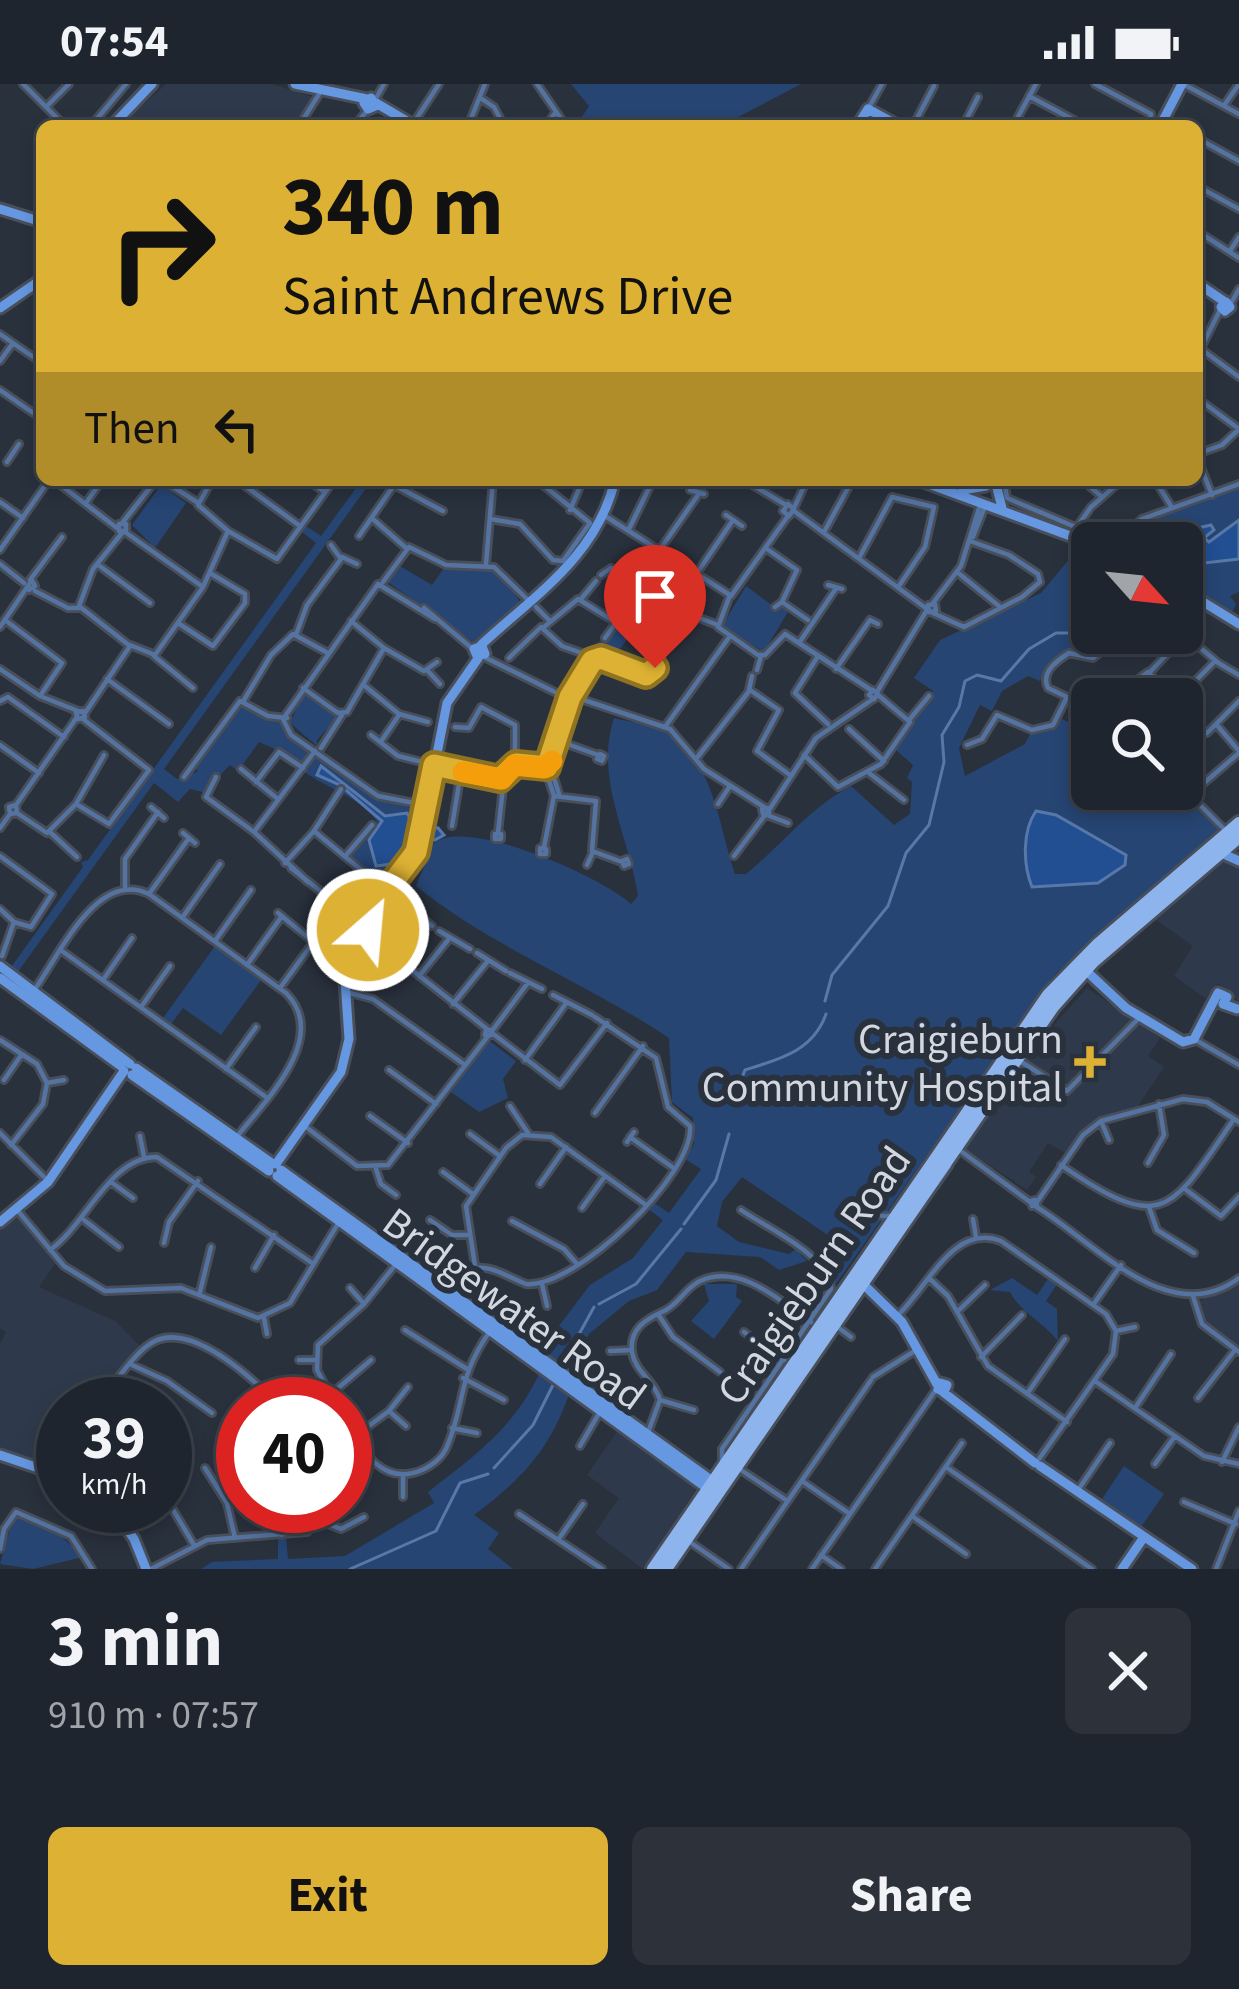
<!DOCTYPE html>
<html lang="en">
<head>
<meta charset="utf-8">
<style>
	:root { --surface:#1f252e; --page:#2c313a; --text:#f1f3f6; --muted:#a1a5aa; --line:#3c424a; --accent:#ddb133 }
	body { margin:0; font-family:"Source Sans 3",sans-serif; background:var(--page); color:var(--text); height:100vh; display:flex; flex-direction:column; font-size:45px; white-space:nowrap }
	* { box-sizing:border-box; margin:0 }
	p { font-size:39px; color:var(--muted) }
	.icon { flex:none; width:66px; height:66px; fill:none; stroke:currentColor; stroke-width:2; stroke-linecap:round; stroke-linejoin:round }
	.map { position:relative; height:1485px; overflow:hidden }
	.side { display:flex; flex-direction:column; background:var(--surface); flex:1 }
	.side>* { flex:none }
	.guide { position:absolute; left:36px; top:36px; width:1167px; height:366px; border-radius:18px; box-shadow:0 6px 18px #0003,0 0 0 3px var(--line); background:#ddb133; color:#111; overflow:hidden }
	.needle { width:78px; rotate:117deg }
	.buttons { position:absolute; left:1071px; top:438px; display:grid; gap:24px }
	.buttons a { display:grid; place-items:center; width:132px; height:132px; border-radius:18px; background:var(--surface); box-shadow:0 6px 18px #0003,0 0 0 3px var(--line); font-size:60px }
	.speed { position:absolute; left:36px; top:1293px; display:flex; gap:24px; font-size:60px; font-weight:700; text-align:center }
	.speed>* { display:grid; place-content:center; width:156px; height:156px; border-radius:50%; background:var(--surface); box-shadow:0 6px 18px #0003,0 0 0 3px var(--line); line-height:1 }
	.speed small { font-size:30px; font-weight:400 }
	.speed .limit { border:18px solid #d22; background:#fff; color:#111 }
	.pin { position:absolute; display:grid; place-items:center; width:102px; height:102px; color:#fff; margin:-123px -51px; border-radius:50% 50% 50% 0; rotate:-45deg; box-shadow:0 0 12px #0007 }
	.pin .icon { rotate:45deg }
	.me { position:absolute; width:132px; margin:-66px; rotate:27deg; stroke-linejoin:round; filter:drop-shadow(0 0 9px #0008) }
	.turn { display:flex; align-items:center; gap:42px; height:252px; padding:0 48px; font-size:54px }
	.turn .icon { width:156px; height:156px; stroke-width:2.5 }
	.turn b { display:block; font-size:84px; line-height:102px }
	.then { display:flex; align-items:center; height:114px; padding:0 48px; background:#0003; gap:24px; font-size:45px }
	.round { display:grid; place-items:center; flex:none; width:126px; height:126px; border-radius:18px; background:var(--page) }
	.summary { display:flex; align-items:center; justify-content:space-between; height:204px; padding:0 48px }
	h1 { font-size:72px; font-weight:700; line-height:90px }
	.action { display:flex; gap:24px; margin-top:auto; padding:24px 48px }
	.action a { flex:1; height:138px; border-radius:18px; background:var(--accent); color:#111; font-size:48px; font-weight:700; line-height:138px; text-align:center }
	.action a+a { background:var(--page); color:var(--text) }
	.status { display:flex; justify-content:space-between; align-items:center; height:84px; padding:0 60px; background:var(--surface); direction:ltr }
	.status svg { height:33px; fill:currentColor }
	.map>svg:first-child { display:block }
	.built { fill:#2e3a4b }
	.green { fill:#264573 }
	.water { fill:#224f92; stroke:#5778a9; stroke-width:3 }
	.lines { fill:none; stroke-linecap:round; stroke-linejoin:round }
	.stream { stroke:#5778a9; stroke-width:3 }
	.street-casing { stroke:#484f5a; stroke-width:10 }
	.secondary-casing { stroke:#484f5a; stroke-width:15 }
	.primary-casing { stroke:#484f5a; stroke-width:18 }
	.street { stroke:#5473a1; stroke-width:4.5 }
	.secondary { stroke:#6697e1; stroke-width:9 }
	.primary { stroke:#8eb4ed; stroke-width:12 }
	.route-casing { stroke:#907321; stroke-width:30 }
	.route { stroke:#ddb133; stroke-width:21 }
	.slow { stroke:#f59e0b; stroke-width:21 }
	.poi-dot { fill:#ddb133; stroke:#29313d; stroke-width:4.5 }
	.labels { text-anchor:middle; stroke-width:12; stroke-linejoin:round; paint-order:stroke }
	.poi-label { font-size:42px; fill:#d3d8e0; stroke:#29313d; text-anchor:end }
	.street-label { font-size:42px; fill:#d3d8e0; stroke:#29313d }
</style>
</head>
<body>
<div class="status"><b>07:54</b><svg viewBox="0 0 49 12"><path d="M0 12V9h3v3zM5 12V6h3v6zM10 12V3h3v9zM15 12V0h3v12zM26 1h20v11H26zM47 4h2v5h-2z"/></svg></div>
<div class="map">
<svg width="1239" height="1485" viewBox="0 0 1239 1485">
	<rect width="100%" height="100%" fill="#29313d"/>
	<path class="built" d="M166 0H272L313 13 292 42H120Z
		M1239 759V918L1218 899 1205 914 1174 892 1193 862 1152 833Z
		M1087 904 1160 954 1148 972 1164 983 1138 1022 1098 1034 1065 1069 1048 1059 1029 1088 1036 1093 1027 1106 961 1062 1033 964Z
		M18 1134 55 1180 39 1203 115 1237 140 1262 89 1320H63V1370L57 1382 0 1364V1260L6 1248 0 1244V1144Z
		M1239 1199V1263L1208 1241 1198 1218Z
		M619 1345 698 1402 643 1485 595 1449 619 1414 587 1391Z"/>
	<path class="green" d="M571 0H801L721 42H576L589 22Z
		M362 396H372L164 685 177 695 197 688 196 679 242 618 282 638 288 650 309 666 304 678 259 658 238 687 230 681 203 708 190 705 178 718 154 699 17 889 9 886 83 783 81 778 88 776 316 459 302 448 306 442 321 452Z
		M161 401 186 419 155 464 132 441Z
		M1239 404V508L1230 512 1236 520 1232 528 1182 498V459H1120L1143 439Z
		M1071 473 1092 482V549H1119L1092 570 1067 566 1050 577 1040 597 1028 592 1002 607 992 627 980 621 959 664 965 692 1025 660 1030 650 1055 645 1062 635 1088 648 1092 639V705H1176L1218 746 1055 890 833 1204 832 1192 819 1179 841 1160 742 1093 722 1118 717 1142 739 1158 789 1170 796 1165 807 1177 779 1186 760 1173 686 1168 657 1206 629 1217 589 1250 571 1291 539 1268 590 1201 633 1174 663 1136 648 1125 653 1118 669 1129 701 1085 685 1075 694 1060 693 1034 672 1018 669 954C587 899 493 864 416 802L434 759C468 733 602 793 631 820L638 812C629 752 594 694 614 634 629 638 647 639 662 646 713 669 719 744 735 790H746C783 760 808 725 851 702L894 741 910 730 912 698 907 694 913 681 896 666 933 607 914 594 940 556 1041 509Z
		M395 479 432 501 445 483C487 487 496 476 520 518L476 560 386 497Z
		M746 502 773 522 789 526 764 568 722 542Z
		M648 511 671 525 674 534H688L695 526 704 532 682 550 658 535 641 538 612 575 593 565C606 547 628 538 648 511Z
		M303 610 338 633 317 656 318 663 290 639Z
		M317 672 380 716 422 727 407 778 386 804 379 798 381 791 371 792 350 772 377 737C354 709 331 707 303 687Z
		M215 862 261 896 221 951 183 924 171 940 163 934Z
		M488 956 516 977 503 995 508 1014 479 1028 451 1008Z
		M1012 1194 1037 1211 1048 1195 1057 1200 1046 1217 1057 1225 1058 1257C1042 1237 1021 1229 1010 1208L990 1206Z
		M704 1200H737L736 1213 742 1217 714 1255 691 1237 709 1217Z
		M540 1288 569 1310C550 1366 521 1396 474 1431L499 1449 488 1465 513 1485H201L212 1478 278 1475V1453H286L288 1475 345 1472 434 1419 428 1408C476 1371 514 1344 540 1288Z
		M1124 1382 1164 1410 1141 1443 1102 1415Z
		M14 1430 53 1444 83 1473 33 1485 0 1480Z"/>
	<path class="water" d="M1239 436V475L1195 480 1194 485 1182 480V459L1141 457 1211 441 1214 446 1204 454 1209 458Z
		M321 682 385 732 407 729 414 741 438 744 444 751 435 756 413 752 392 780 376 782 369 756 382 737 340 701 317 691Z
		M1036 727 1056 731 1126 771 1125 781 1098 799 1032 803C1023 781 1022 747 1036 727Z"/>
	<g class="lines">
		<path class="stream" d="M825 917 832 891 888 822 906 769 929 741 944 678 942 651 959 623 965 597 977 591 1001 597 1029 565 1056 549H1102
			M735 1012 745 986C780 975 813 967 826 930
			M684 1140 716 1096 729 1050
			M599 1220 636 1200 681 1145
			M561 1283 594 1223
			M494 1384 533 1341 553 1301
			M350 1485 436 1447 460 1399 488 1390"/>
		<g class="street-casing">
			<path id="street" d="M23 0 65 42
				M537 0 566 42
				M1095 0 1151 30 1149 42
				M1183 0 1239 30
				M1029 12 1085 42
				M482 15 494 23 504 42
				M375 16 384 0
				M1225 20 1239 0
				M48 21 69 0
				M868 25 882 0
				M413 40 439 0
				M91 42 126 0
				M299 42 321 7
				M354 42 366 28
				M468 42 485 0
				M546 42 555 29
				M913 42 934 2
				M963 42 978 13
				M1013 42 1036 0
				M1197 54 1239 77
				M1197 102 1239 125
				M1197 147 1239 174
				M1230 167 1239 153
				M1230 221 1239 205
				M0 250 42 279
				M1201 265 1239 293
				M1197 272 1221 224
				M0 277 13 259
				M0 306 42 335
				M1197 314 1239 345
				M1197 370 1222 361 1238 346
				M1197 373 1212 411
				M7 378 19 360
				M54 396 117 444
				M162 396 197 418
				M237 396 300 442
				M308 396 323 407
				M744 396 786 421
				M956 396H976
				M1004 396 1007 414 1113 459 1142 435 1239 400
				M1082 396 1101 412
				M1155 396 1171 422
				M394 401 443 427
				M690 406 704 410
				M0 418 23 434
				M86 419 102 396
				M788 420 794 425 789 432 783 427Z
				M794 424 807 396
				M570 426 583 396
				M794 427 927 525
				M726 431 742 442
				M605 432 730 511 718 543 758 571H765L785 550 871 606
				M490 435 520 440 553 476 563 477 590 439 537 396
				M374 436 405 463
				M123 438 156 396
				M119 440H126V447H119Z
				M1077 443 1091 423 1122 396
				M629 445 653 396
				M228 447 277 475 334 396
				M125 448 203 503
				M824 448 848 404 835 396
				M359 452 394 401
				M973 453 984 425
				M661 464 698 411
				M767 465 797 486 782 518
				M0 466 49 396
				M342 473 357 480
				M859 474 892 413 934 423 925 463 899 502
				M0 480 24 499
				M97 480 150 519
				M486 480 493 396
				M957 488 999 522
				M697 489 733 436
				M601 491 611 484 652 509 678 476
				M30 496 62 453
				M383 498 409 463 446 481 494 483 528 516
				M828 501 842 505
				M35 507 68 524H79
				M655 509 688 533
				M731 512 788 432
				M581 515 596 497
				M933 519 961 482 981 418
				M935 520 936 527 929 528 928 521Z
				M536 523 550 537
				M775 523 782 518 808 536
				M424 524 474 566
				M933 529 964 543 1022 513 1040 498 1038 490 1009 471 970 457
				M702 535 718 541
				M5 536 62 579 40 612
				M178 539 213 562 245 519V510L210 489
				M0 543 32 496 35 502 29 506
				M544 543 578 515 622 542
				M297 548 307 521 341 475 331 461
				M605 554 615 540
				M799 559 835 506
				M130 561 155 571 203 503 228 447 198 421 212 396
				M666 563 680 548
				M384 564 424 587 437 578
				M592 569 597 571 595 577 590 575Z
				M154 572 193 604
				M482 572 569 615
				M818 572 795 609 828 640
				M509 574 541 543 562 562 590 572
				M598 574 649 590 666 564 643 543
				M0 585 40 612 78 627
				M836 585 870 536 878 540
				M757 586 761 572
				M428 587 440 600
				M1150 588 1185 551 1216 577
				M107 595 169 640
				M365 602 399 630 428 638
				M303 604 338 629 347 628 384 564 351 537
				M749 606 752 592
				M873 606 878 610 874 615 869 611Z
				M877 608 927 526
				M576 610 593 577
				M576 610 578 617 572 619 570 613Z
				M578 614 670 645 704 685 764 723
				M1112 615 1148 588 1173 615
				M1178 615 1215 577 1239 591
				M244 616 271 571 293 550 326 568
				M0 617 8 613 64 653
				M1092 625 1048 604C1040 588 1058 576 1069 569L1093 574 1125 549
				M1182 626 1199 652 1182 669
				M83 627 85 633 78 635 76 629Z
				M85 629 130 562 79 522 93 485 122 449
				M909 636 929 612
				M1216 640 1239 667
				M455 643 469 644 481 623 515 641V681
				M665 643 730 552
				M849 645 884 677
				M1198 650 1207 649 1239 617
				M371 651 398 672 426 679
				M382 656 399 631
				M559 657 598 671
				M0 661 39 689
				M967 661 982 655 997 631 1032 646 1053 641 1067 613
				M321 664 342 631
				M600 670 604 672 602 677 597 675Z
				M804 671 838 703 881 680 910 638 878 611
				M696 675 750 606 779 626 757 667 790 691
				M550 681 559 710
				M545 684 554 712
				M241 685 278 715
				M434 685 502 695 515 681 547 683 573 619
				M869 689 904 716
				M184 693 240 617 268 632 287 634
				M216 693 206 713 254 748
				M256 698 279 668 303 684
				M1182 703 1227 748
				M1190 711 1239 669
				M554 712 596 717 592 767 622 778
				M76 720 104 671
				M718 720 730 702
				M16 721 17 729 10 730 9 723 16 721 77 633
				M424 721 378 712 291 651 283 635 378 500 435 535
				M151 723 164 734
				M768 724 769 729 763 730 762 725Z
				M769 726 816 654 873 615
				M17 729 47 749 76 720 109 740 149 686 83 635
				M767 731 788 739
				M452 742 461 688
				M0 744 10 730
				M314 747 341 705
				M51 749 77 773
				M183 749 195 759
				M498 749 504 694
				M495 750H501V755H495Z
				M544 763 554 712
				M540 764 546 765V770H540Z
				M347 770 372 741
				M0 772 52 810 31 843 14 838
				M734 772 765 731
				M627 775 629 780 624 782 622 777Z
				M285 779 314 747 371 794 381 789
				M587 781 593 768
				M291 784 361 839
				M308 798 254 748 315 667
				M125 804V775L158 728
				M149 810 189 754
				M399 814 432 842
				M0 825 14 838 2 872
				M278 829 322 865
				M182 834 220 780
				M439 847 470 865
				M365 849 487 945
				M215 857 251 806
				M389 863 416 831
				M62 867 266 1013
				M477 869 506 887
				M247 881 282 832
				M510 889 542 905
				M419 892 448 856
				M103 896 132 854
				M280 904 312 860
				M35 905C60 870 97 785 149 810L286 909C331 954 263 1019 235 1055
				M350 909 373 915 465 981
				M553 911 592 931
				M453 920 487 878
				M141 923 170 882
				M486 946H491V951H485Z
				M492 947 527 900
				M492 949 560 1001 607 939
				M1194 955 1239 981
				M0 956 37 980 47 999 43 1020 11 1061
				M525 976 567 918
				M1020 977 1067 1007 1140 933
				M226 985 256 943
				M389 986 436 1020
				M4 996 22 970
				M47 999 64 996
				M510 1022 528 1049
				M595 1029 643 962
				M370 1032 408 1059
				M1101 1037 1109 1056
				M306 1043 357 1082 388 1081 488 952
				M0 1049 47 1096
				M470 1050 500 1072
				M140 1052 144 1073
				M630 1053 672 1083
				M627 1058 634 1048
				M958 1065 1030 1118
				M1148 1079 1164 1051 1159 1020
				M1061 1081C1164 1152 1171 1127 1234 1035
				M376 1085 381 1100 396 1111
				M443 1088 473 1110
				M111 1098 133 1114
				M540 1100 566 1063
				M1185 1105 1221 1132 1239 1113
				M1035 1116 1037 1121 1032 1122 1031 1117Z
				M1037 1118 1083 1051 1101 1037 1183 1015 1207 1018 1239 1038
				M1035 1122C1094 1157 1168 1247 1239 1194
				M1149 1123 1157 1146 1194 1169
				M582 1124 605 1092
				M18 1127 64 1182 105 1207 181 1204 258 1234 290 1219 339 1138
				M882 1132H894
				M973 1135 976 1153
				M84 1136 119 1163
				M430 1136 452 1151H468
				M512 1137 564 1165 577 1180
				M164 1159 169 1138 198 1097
				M50 1166C87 1140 109 1073 157 1073L312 1179
				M475 1182 466 1122 506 1064 522 1051 551 1053 646 1121
				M878 1182 949 1082
				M255 1184 274 1151
				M930 1195 948 1212 988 1282 1067 1338
				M542 1200 547 1222
				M350 1204 364 1220
				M450 1204C476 1169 494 1187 526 1200 575 1205 695 1090 690 1042L668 1023 656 974 595 933
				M200 1208 211 1163
				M1193 1212 1202 1240 1239 1268
				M1093 1221 1121 1181
				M957 1228 985 1201
				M658 1230 673 1253 720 1288
				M897 1232C927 1205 953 1138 1001 1157L1106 1230 1116 1247 1113 1270 1039 1375
				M264 1234 267 1250
				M839 1244 851 1253
				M405 1246 467 1285
				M1116 1247 1135 1243
				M744 1248 784 1276
				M610 1267 632 1266
				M981 1273 1022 1231
				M299 1276H315
				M132 1281 167 1297 212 1329
				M873 1293 918 1265
				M463 1294 504 1316
				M1095 1297 1204 1372 1239 1380
				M1027 1310 1065 1255
				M330 1311 371 1276
				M1198 1314 1235 1266
				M660 1316 694 1326
				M96 1320C114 1303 127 1277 147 1262 185 1231 251 1293 278 1320
				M335 1320 317 1286 318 1261 364 1220 396 1180
				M1135 1324 1171 1270
				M389 1327 406 1342
				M345 1337C362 1366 382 1403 422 1386 433 1381 444 1372 448 1360 466 1316 457 1294 490 1247
				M452 1344 477 1349
				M234 1345 243 1354
				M647 1351 660 1316C655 1297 635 1288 632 1268 629 1245 646 1235 664 1227 679 1220 685 1204 700 1197 741 1179 780 1217 811 1238
				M354 1353 389 1327 408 1303
				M165 1356 169 1359
				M580 1362 601 1326
				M1222 1378 1239 1343
				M1155 1380 1175 1352
				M722 1381V1365L831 1205C829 1171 767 1144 741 1126
				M946 1383 1092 1485
				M205 1384 227 1419 235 1454
				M61 1386 63 1383
				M741 1386 786 1416
				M802 1397 850 1430
				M1078 1406 1110 1359
				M165 1412 194 1461
				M403 1413V1391
				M1184 1418 1236 1440
				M276 1422 282 1451
				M519 1430 602 1485
				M912 1432 966 1470
				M321 1437 341 1445 364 1433
				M558 1456 583 1420
				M690 1458 729 1485
				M0 1465 4 1445 16 1428 71 1452 92 1485
				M821 1471 841 1485
				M151 1485 207 1456 307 1448 329 1422
				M741 1485 871 1296
				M812 1485 935 1307
				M875 1485 962 1359
				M1216 1485 1239 1427"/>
		</g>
		<g class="secondary-casing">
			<path id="secondary" d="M295 0 367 15
				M371 14 375 22 368 25 364 19Z
				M376 19 415 42
				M112 42 152 0
				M857 42 868 25 899 42
				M1160 42 1182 0
				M0 125 42 138
				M1197 199 1225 218
				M1226 218 1230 223 1225 227 1221 223Z
				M0 224 42 195
				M918 396 1092 460
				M995 396 1002 424
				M962 406 986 402
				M1182 505 1239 540
				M481 561C535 511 597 472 615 396
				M482 562 485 570 477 572 474 565Z
				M1221 769 1239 777
				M364 839 368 845 362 849 357 844Z
				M368 842 419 761 447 619 479 573
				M0 882 130 980
				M1081 882 1126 924 1183 958 1194 955 1218 909 1227 913
				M0 894 121 982
				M1227 913 1223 920 1237 925
				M136 984 273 1080
				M132 991 269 1087
				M276 1080 341 988 349 955 345 896 358 846
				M281 1086 715 1399
				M277 1092 711 1407
				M0 1138 48 1098 124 987
				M860 1197 902 1238 938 1302
				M940 1299 947 1301 944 1308 938 1305Z
				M943 1308 1035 1379
				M0 1371 59 1391
				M1040 1382 1192 1485
				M111 1422 134 1455 146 1485
				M1122 1485 1144 1453"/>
		</g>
		<g class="primary-casing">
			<path id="primary" d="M653 1485 1048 911 1098 860 1239 739
				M666 1485 1053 923 1093 878 1239 753"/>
		</g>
		<use href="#street" class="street"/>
		<use href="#secondary" class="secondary"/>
		<use href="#primary" class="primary"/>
	</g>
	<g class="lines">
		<g class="route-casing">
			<path id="route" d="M368 846 362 839 416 768 434 681 500 695 516 680 547 683 570 613 592 577 601 574 646 591 655 584"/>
		</g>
		<use href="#route" class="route"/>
		<path class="slow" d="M463 688 502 695 514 681 544 684 552 677"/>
	</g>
	<path class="poi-dot" d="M1084 960h12v12h12v12h-12v12h-12v-12h-12v-12h12z"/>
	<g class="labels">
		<g class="poi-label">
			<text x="1063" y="969">Craigieburn<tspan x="1063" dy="48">Community Hospital</tspan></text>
		</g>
		<g class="street-label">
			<text transform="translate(813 1191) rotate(-55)" y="15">Craigieburn Road</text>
			<text transform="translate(515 1224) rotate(36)" y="15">Bridgewater Road</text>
		</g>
	</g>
</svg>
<div class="buttons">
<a><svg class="needle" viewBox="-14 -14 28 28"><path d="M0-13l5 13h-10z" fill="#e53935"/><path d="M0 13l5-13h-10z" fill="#a1a5aa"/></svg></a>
<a><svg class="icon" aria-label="search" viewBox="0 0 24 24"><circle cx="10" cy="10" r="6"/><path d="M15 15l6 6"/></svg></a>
</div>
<div class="speed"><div>39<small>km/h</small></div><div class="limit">40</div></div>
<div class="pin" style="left:655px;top:584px;background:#d93025"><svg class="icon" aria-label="arrive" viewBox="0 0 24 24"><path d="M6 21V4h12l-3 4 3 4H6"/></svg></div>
<svg class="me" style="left:368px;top:846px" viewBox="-20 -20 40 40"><circle r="17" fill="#ddb133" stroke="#fff" stroke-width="3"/><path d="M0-11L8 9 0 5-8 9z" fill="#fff"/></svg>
<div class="guide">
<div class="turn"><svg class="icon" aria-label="right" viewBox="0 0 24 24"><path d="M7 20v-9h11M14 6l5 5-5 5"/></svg><div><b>340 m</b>Saint Andrews Drive</div></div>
<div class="then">Then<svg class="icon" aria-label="left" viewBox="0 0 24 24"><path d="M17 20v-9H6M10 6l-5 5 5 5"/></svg></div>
</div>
</div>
<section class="side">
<div class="summary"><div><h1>3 min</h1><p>910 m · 07:57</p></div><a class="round"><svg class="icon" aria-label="close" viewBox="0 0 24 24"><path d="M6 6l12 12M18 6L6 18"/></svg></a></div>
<div class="action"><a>Exit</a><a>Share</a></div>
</section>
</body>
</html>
